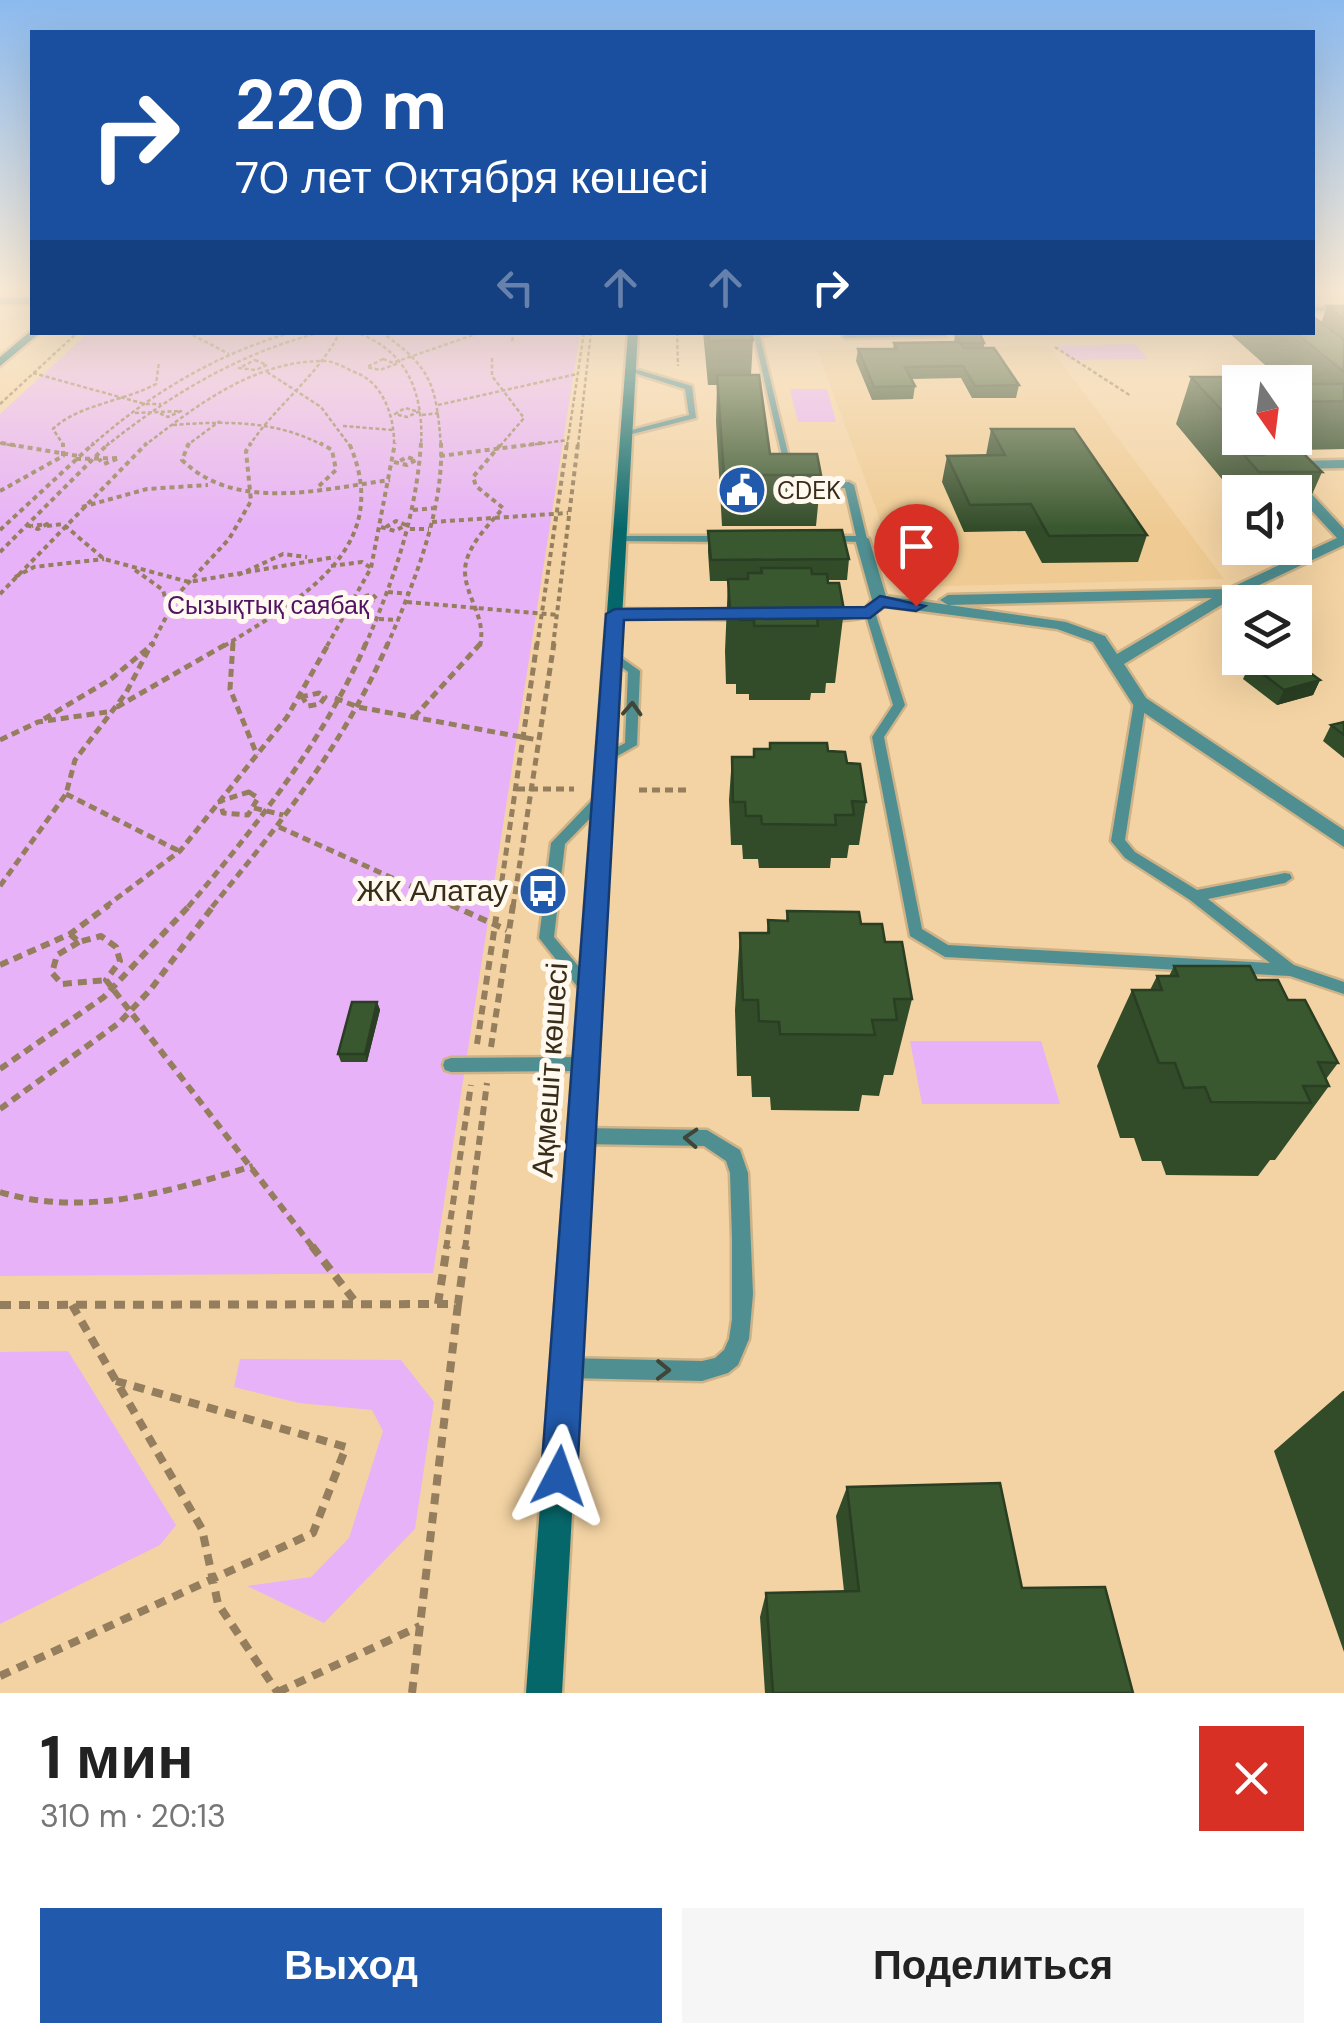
<!DOCTYPE html>
<html lang="ru">
<head>
<meta charset="utf-8">
<style>
	:root { --surface:#fff; --page:#f6f6f6; --text:#222; --muted:#767676; --accent:#215aac }
	body { margin:0; font-family:"DM Sans",sans-serif; background:var(--page); color:var(--text); height:100vh; display:flex; flex-direction:column; font-size:38px; white-space:nowrap }
	* { box-sizing:border-box; margin:0 }
	p { font-size:32px; color:var(--muted) }
	.icon { flex:none; width:55px; height:55px; fill:none; stroke:currentColor; stroke-width:2; stroke-linecap:round; stroke-linejoin:round }
	.map { position:relative; height:1693px; overflow:hidden }
	.side { display:flex; flex-direction:column; background:var(--surface); flex:1 }
	.side>* { flex:none }
	.hud { position:absolute; left:30px; top:30px; width:1285px; height:305px; border-radius:0px; box-shadow:0 10px 40px #0002; background:#1a4fa0; color:#fff; overflow:hidden }
	.needle { width:65px; rotate:166deg }
	.fabs { position:absolute; left:1222px; top:365px; display:grid; gap:20px }
	.fabs a { display:grid; place-items:center; width:90px; height:90px; border-radius:0px; background:var(--surface); box-shadow:0 10px 40px #0002; font-size:50px }
	.pin { position:absolute; display:grid; place-items:center; width:85px; height:85px; color:#fff; margin:-102px -42px; border-radius:50% 50% 50% 0; rotate:-45deg; box-shadow:0 0 10px #0007 }
	.pin .icon { rotate:45deg }
	.me { position:absolute; width:110px; margin:-55px; rotate:4deg; stroke-linejoin:round; filter:drop-shadow(0 0 8px #0008) }
	.turn { display:flex; align-items:center; gap:35px; height:210px; padding:0 40px; font-size:45px }
	.turn .icon { width:130px; height:130px; stroke-width:2.5 }
	.turn b { display:block; font-size:70px; line-height:85px }
	.lanes { display:flex; align-items:center; height:95px; padding:0 40px; background:#0003; justify-content:center; gap:50px; direction:ltr }
	.lanes .off { opacity:.35 }
	.round { display:grid; place-items:center; flex:none; width:105px; height:105px; border-radius:0px; background:var(--page) }
	.summary { display:flex; align-items:center; justify-content:space-between; height:170px; padding:0 40px }
	h1 { font-size:60px; font-weight:700; line-height:75px }
	.primary-button { display:flex; gap:20px; margin-top:auto; padding:20px 40px }
	.primary-button a { flex:1; height:115px; border-radius:0px; background:var(--accent); color:#fff; font-size:40px; font-weight:700; line-height:115px; text-align:center }
	.primary-button a+a { background:var(--page); color:var(--text) }
	.map>svg:first-child { display:block }
	.built { fill:#efcb93 }
	.green { fill:#e7b2f8 }
	.lines { fill:none; stroke-linecap:round; stroke-linejoin:round }
	.service-casing { stroke:#ceb288; stroke-width:5 }
	.minor-casing { stroke:#ceb288; stroke-width:5 }
	.secondary-casing { stroke:#ceb288; stroke-width:5 }
	.path-far4 { stroke:#947e5d; stroke-width:2.5; stroke-dasharray:4 2.5; stroke-linecap:butt }
	.path-far3 { stroke:#947e5d; stroke-width:4; stroke-dasharray:5 4; stroke-linecap:butt }
	.path-far2 { stroke:#947e5d; stroke-width:5; stroke-dasharray:8 5; stroke-linecap:butt }
	.path-far1 { stroke:#947e5d; stroke-width:6; stroke-dasharray:9 6; stroke-linecap:butt }
	.path { stroke:#947e5d; stroke-width:8; stroke-dasharray:11 8; stroke-linecap:butt }
	.service { fill:#508f91; fill-rule:evenodd }
	.minor { fill:#508f91; fill-rule:evenodd }
	.secondary { fill:#06676a; fill-rule:evenodd }
	.wall { fill:#324c29 }
	.shaded-wall { fill:#293e22 }
	.building { fill:#3a5830; stroke:#293e22; stroke-width:2.5 }
	.oneway { stroke:#3f4638 }
	.route { fill:#215aac; stroke:#153a70; stroke-width:2.5 }
	.labels { text-anchor:middle; stroke-width:10; stroke-linejoin:round; paint-order:stroke }
	.far-poi-label { font-size:25px; fill:#392d1a; stroke:#fff9ef; text-anchor:start }
	.far-park-label { font-size:25px; fill:#521263; stroke:#fff9ef }
	.poi-label { font-size:30px; fill:#392d1a; stroke:#fff9ef; text-anchor:end }
	.street-label { font-size:30px; fill:#392d1a; stroke:#fff9ef }
</style>
</head>
<body>
<div class="map">
<svg width="1344" height="1693" viewBox="0 0 1344 1693">
	<rect width="100%" height="100%" fill="#f3d3a3"/>
	<path class="built" d="M1048 345 1224 579 905 587 817 350Z"/>
	<path class="green" d="M88 333H580L433 1273 0 1276V414Z
		M1135 344 1148 359 1070 360 1058 346Z
		M790 389H827L836 422H798Z
		M910 1041H1041L1060 1104H922Z
		M68 1351 176 1525 160 1545 0 1624V1352Z
		M240 1359 401 1360 434 1402 415 1529 324 1623 247 1586 311 1577 349 1538 383 1431 372 1410 299 1403 234 1387Z"/>
	<g class="lines">
		<g class="service-casing">
			<path id="service" d="M1312 307H1344V311H1312Z
				M753 332H784L760 336 792 470 785 468Z
				M914 332H1104L948 334 945 336 846 338 842 336 846 334Z
				M628 367 692 386 696 418 624 436V432L689 415 685 389 628 371Z
				M849 482 854 485 867 539 862 542 823 541 821 539 826 536H856L845 488 801 490 796 487 801 484Z
				M620 536H724L729 539 724 542 617 541 615 539Z
				M870 609 875 612 905 705 884 737 922 929 948 945 1270 963 1190 900 1125 858 1111 841 1134 702 1140 698 1146 702 1125 840 1135 852 1197 890 1285 873 1290 874 1292 878 1285 883 1208 899 1294 965 1344 982V994L1290 976 945 957 910 936 872 737 893 705 865 612Z
				M612 651 640 671 637 745 605 763 601 762 599 759 601 756 625 743 628 672 608 656 606 654Z
				M603 793 610 797 608 800 565 844 554 937 596 987 598 991 596 995 590 997 584 995 539 938 551 843 598 794Z
				M585 1057 591 1059 593 1064 591 1069 585 1071 451 1072 445 1070 443 1065 445 1060 451 1058Z
				M581 1128 707 1130 740 1150 748 1173 753 1294 749 1339 738 1365 728 1373 702 1381 566 1378 559 1375 556 1368 559 1361 566 1358 702 1361 715 1358 724 1350 729 1339 732 1319V1239L730 1173 726 1161 704 1146 581 1144 575 1141 572 1136 575 1131Z"/>
		</g>
		<g class="minor-casing">
			<path id="minor" d="M0 298H32V304H0Z
				M1344 460V468L1291 469 1285 465 1291 461Z
				M1286 477H1296L1344 529V545L1236 596 1124 664 1146 698 1344 830V847L1134 706 1093 642 1057 629 884 606C870 621 826 625 809 615L817 610 866 608 872 600 855 539 862 535 869 539 886 596 1066 622 1105 636 1117 654 1212 598 948 605 940 600 948 595 1228 589 1337 538 1286 483Z
				M615 609 753 610 761 615 753 620 609 617 607 614Z"/>
		</g>
		<g class="secondary-casing">
			<path id="secondary" d="M32 330V332H41L0 366V357Z
				M628 332H638L562 1693H526Z"/>
		</g>
		<path class="path-far4" d="M187 332 229 354
			M354 332C407 349 424 393 421 446
			M381 332C432 368 436 384 441 446
			M677 332 678 366
			M512 341 514 332
			M1055 347 1131 396
			M492 358V376L524 418 500 446
			M383 359 396 364 380 370 367 367Z
			M255 360 267 365 256 370 239 368Z
			M395 362 482 332
			M267 372 321 407 350 446
			M33 373 145 404H161
			M0 404 78 332
			M438 405 577 374
			M416 411 405 408 395 414 407 417 420 411
			M135 413 181 411 168 417 159 413
			M422 415 440 413
			M173 425C225 421 277 420 324 446
			M343 426 393 430
			M0 443 16 446
			M64 446 53 429C77 405 125 401 156 384L159 362
			M91 446C151 393 216 354 293 332
			M106 446C173 393 239 353 322 332
			M144 446C196 406 253 361 323 361 334 360 348 370 359 374 384 385 395 419 394 446
			M186 446 220 421
			M249 446C277 404 318 376 340 332
			M522 446 568 440
			M567 446 584 332
			M578 446 591 332"/>
		<path class="path-far3" d="M1 443 78 456
			M189 443 182 460C236 513 322 489 390 480
			M440 456 542 443
			M76 459 119 458 104 464 99 459
			M394 462 407 465 416 460 407 457 398 462
			M319 486 336 470 332 450 320 443
			M0 491 63 456V443
			M82 507 147 489 208 485
			M413 510 434 508
			M432 522 568 513
			M27 525 38 529 47 524 32 526
			M47 526 63 524 104 559 189 582 335 557
			M381 527 395 531 406 525 396 521 386 527
			M410 529H429
			M0 530 94 443
			M0 552 109 443
			M331 566 362 562 371 568
			M135 570 163 590 169 612
			M238 575 283 554 307 557
			M15 577 34 567 104 559
			M388 592 409 594
			M0 594 147 443
			M353 599 363 604 377 599 372 594 358 599
			M407 602 558 615
			M379 619 398 620
			M151 646 154 643
			M151 646 178 594 229 539 251 501 246 451 251 443
			M224 646C303 598 395 547 349 443
			M233 646V639
			M327 646 371 568 395 443
			M365 646C394 579 416 517 421 443
			M387 646C413 585 444 511 441 443
			M480 646C487 617 464 596 465 569 467 545 489 525 503 508L476 486 473 477 502 443
			M537 646 567 443
			M553 646 578 443"/>
		<path class="path-far2" d="M233 643 230 689 257 755
			M300 697 319 693 325 697 320 704 308 706 303 698
			M335 698 358 707 538 740
			M117 707 228 643
			M414 717 481 643
			M44 719 111 679 154 643
			M0 740 38 722 107 712
			M517 789H574
			M639 790H687
			M249 792 258 798 248 815 223 813 220 801Z
			M66 794 179 851
			M254 808 283 815
			M279 827 457 907
			M0 886 66 794 75 760 126 693 152 643
			M105 907 180 851 287 717 329 643
			M188 907C255 828 325 739 366 643
			M212 907C280 824 345 743 388 643
			M498 907 537 643
			M513 907 554 643"/>
		<path class="path-far1" d="M451 905 507 930
			M70 934 79 942 101 936 116 947 120 961 106 980 314 1249
			M79 942 57 955 52 973 62 984 106 980
			M0 965 70 934 109 905
			M477 1044 498 905
			M491 1047 513 905
			M0 1069 104 997 190 905
			M0 1109 119 1023 151 989 214 905
			M0 1192C85 1218 171 1191 253 1166
			M446 1249 471 1085
			M465 1249 487 1083"/>
		<path class="path" d="M312 1246 357 1304
			M438 1304 447 1246
			M0 1305 458 1304 466 1246
			M72 1305 202 1529 218 1604 278 1693
			M0 1676 313 1533 346 1447 116 1381
			M278 1692 420 1626
			M412 1693 458 1304"/>
		<use href="#service" class="service"/>
		<use href="#minor" class="minor"/>
		<use href="#secondary" class="secondary"/>
	</g>
	<path class="wall" d="M1327 306H1344V449L1300 450 1322 472 1300 522H1295V492H1240L1239 523 1225 505 1231 490 1176 424 1191 377 1240 389V438H1295V382H1284L1228 332H1312L1321 323Z
		M703 332H751L753 340 751 375 770 454 821 475 816 526H722L716 421 717 385H708Z
		M955 334 984 343V348L1019 385 1016 398H972L961 378 911 379 915 386 913 399 872 400 856 361 858 349H893L894 343 954 342Z
		M991 429 1147 535 1138 562 1042 563 1025 531 964 532 942 482 947 456 986 455Z
		M708 531 849 559 847 580H828L844 610 835 683H826L825 693H811L810 700H749V694H736V684H726L725 651 728 581H710L708 552Z
		M1250 664 1320 680 1313 695 1277 705 1243 679Z
		M1344 722V758L1323 741 1331 725Z
		M754 749 828 751 847 763 866 802 859 845H849L847 858H831L830 868H759L758 859H743L742 845H731L729 800 732 757H753Z
		M787 911 861 924 885 942 912 999 893 1075H884L879 1096 862 1095 859 1111 771 1110 770 1097H752L751 1076H737L735 1010 740 933H767L768 920 786 921Z
		M1174 966 1257 980 1288 1000 1338 1063 1326 1079 1329 1086 1275 1160H1270L1258 1176 1166 1175 1161 1161H1142L1134 1138H1120L1097 1066 1132 990H1150L1157 976H1169Z
		M377 1002 380 1010 367 1062H341L338 1054Z
		M1343 1391H1344V1652L1274 1451Z
		M847 1487 1022 1588 1133 1693H765L760 1617 766 1593 844 1591 836 1516Z"/>
	<path class="shaded-wall" d="M1320 680 1313 695 1277 705 1284 690Z
		M377 1002 380 1010 367 1062 365 1054Z"/>
	<path class="building" d="M1327 306H1344V319Z
		M1312 316 1344 340V372L1295 332H1312Z
		M708 332H751L753 340 709 341Z
		M955 334H980L984 343H961Z
		M960 342 964 348H994L1019 385 975 386 963 366 905 367 915 386 874 387 858 349H897L894 343Z
		M717 375H759L770 454H817L821 475H724Z
		M1191 377H1228L1240 389V430Z
		M1295 384H1344V401L1295 402Z
		M991 429H1074L1147 535 1049 536 1031 504 970 505 947 456 1005 455Z
		M1247 438H1288L1322 472H1259L1244 455H1263Z
		M842 530 849 559 711 560 708 531Z
		M761 568H811L812 574H827L828 583H839L844 610H832L834 619H817L818 626H754V620H740V610H730L728 579H748V573H762Z
		M1275 658H1289L1320 680 1284 690 1250 664Z
		M1344 722V735L1331 725Z
		M770 743H827L828 751 845 752 847 763 860 764 866 802 852 801 854 815H835L836 825 762 824 761 816H746L745 802H733L732 757H754V749H770Z
		M787 911 859 912 861 924H882L885 942H902L912 999H894L897 1020H872L875 1035 780 1034 779 1022 759 1021 758 1000H743L740 933H769L768 920 788 921Z
		M1174 966H1250L1257 980H1278L1288 1000H1305L1338 1063 1318 1062 1329 1086H1303L1311 1103 1211 1102 1205 1087 1184 1088 1175 1063H1159L1132 990H1162L1157 976H1178Z
		M352 1002H377L365 1054H338Z
		M1000 1483 1022 1588 1105 1587 1133 1693H773L766 1593 859 1591 847 1487Z"/>
	<defs><path id="oneway-chevron" d="M-2-3.5L2.5 0L-2 3.5" fill="none" stroke-width="1.6" stroke-linecap="round" stroke-linejoin="round" transform="scale(2.5)"/></defs>
	<g class="oneway">
		<use href="#oneway-chevron" transform="translate(632 709) rotate(-87)"/>
		<use href="#oneway-chevron" transform="translate(691 1138) rotate(-177)"/>
		<use href="#oneway-chevron" transform="translate(663 1370) rotate(1)"/>
	</g>
	<linearGradient id="sky" x2="0" y2="1"><stop stop-color="#8bbaef"/><stop offset="0.55" stop-color="#faebd6"/><stop offset="1" stop-color="#faebd6" stop-opacity="0"/></linearGradient>
	<rect width="1344" height="528" fill="url(#sky)"/>
	<path class="route" d="M880 596 925 606 916 611 884 607 870 618 624 620 577 1476 572 1489 559 1495 546 1489 541 1476 606 614 615 609 865 607Z"/>
	<defs>
		<g id="civic-disc" transform="scale(2.5)"><circle r="9.5" fill="#215aac" stroke="#fff9ef"/><path d="M-.6-6.5H3V-4.5H.6V-3L4-1V1h2V6H-6V1h2V-1L-.6-3ZM-1.2 2.5V6h2.4V2.5Z" fill="#fff"/></g>
		<g id="bus-disc" transform="scale(2.5)"><circle r="9.5" fill="#215aac" stroke="#fff9ef"/><path d="M-5-6H5V4H4V6H2V4H-2V6H-4V4H-5ZM-3.5-4V0h7V-4ZM-3.5 1.2v1.5H-2V1.2ZM2 1.2v1.5H3.5V1.2Z" fill="#fff"/></g>
	</defs>
	<g fill-rule="evenodd">
		<use href="#civic-disc" x="742" y="490"/>
		<use href="#bus-disc" x="543" y="891"/>
	</g>
	<g class="labels">
		<g class="far-poi-label">
			<text x="777" y="499">CDEK</text>
		</g>
		<g class="far-park-label">
			<text x="268" y="614">Сызықтық саябақ</text>
		</g>
		<g class="poi-label">
			<text x="508" y="901">ЖК Алатау</text>
		</g>
		<g class="street-label">
			<text transform="translate(550 1070) rotate(-86)" y="10">Ақмешіт көшесі</text>
		</g>
	</g>
</svg>
<div class="fabs">
<a><svg class="needle" viewBox="-14 -14 28 28"><path d="M0-13l5 13h-10z" fill="#e53935"/><path d="M0 13l5-13h-10z" fill="#767676"/></svg></a>
<a><svg class="icon" aria-label="sound" viewBox="0 0 24 24"><path d="M4 9h4l5-4v14l-5-4H4zM17 9q2 3 0 6"/></svg></a>
<a><svg class="icon" aria-label="layers" viewBox="0 0 24 24"><path d="M12 4l9 5-9 5-9-5zM3 14l9 5 9-5"/></svg></a>
</div>
<div class="pin" style="left:916px;top:606px;background:#d93025"><svg class="icon" aria-label="arrive" viewBox="0 0 24 24"><path d="M6 21V4h12l-3 4 3 4H6"/></svg></div>
<svg class="me" style="left:559px;top:1476px" viewBox="-20 -20 40 40"><path d="M0-17L14 15 0 8-14 15z" fill="#215aac" stroke="#fff" stroke-width="4"/></svg>
<div class="hud">
<div class="turn"><svg class="icon" aria-label="right" viewBox="0 0 24 24"><path d="M7 20v-9h11M14 6l5 5-5 5"/></svg><div><b>220 m</b>70 лет Октября көшесі</div></div>
<div class="lanes"><svg class="icon off" aria-label="left" viewBox="0 0 24 24"><path d="M17 20v-9H6M10 6l-5 5 5 5"/></svg><svg class="icon off" aria-label="ahead" viewBox="0 0 24 24"><path d="M12 20V5M6 11l6-6 6 6"/></svg><svg class="icon off" aria-label="ahead" viewBox="0 0 24 24"><path d="M12 20V5M6 11l6-6 6 6"/></svg><svg class="icon" aria-label="right" viewBox="0 0 24 24"><path d="M7 20v-9h11M14 6l5 5-5 5"/></svg></div>
</div>
</div>
<section class="side">
<div class="summary"><div><h1>1 мин</h1><p>310 m · 20:13</p></div><a class="round" style="background:#d93025;color:#fff"><svg class="icon" aria-label="close" viewBox="0 0 24 24"><path d="M6 6l12 12M18 6L6 18"/></svg></a></div>
<div class="primary-button"><a>Выход</a><a>Поделиться</a></div>
</section>
</body>
</html>
